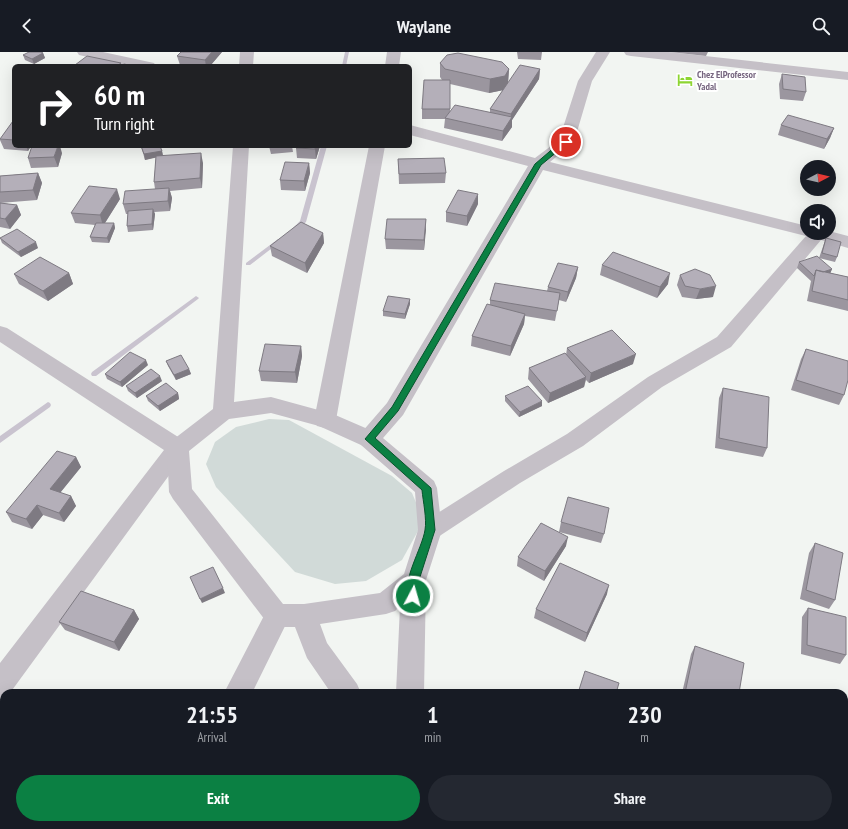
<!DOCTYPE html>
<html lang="en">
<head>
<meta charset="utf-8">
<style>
	:root { --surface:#171b24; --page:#242831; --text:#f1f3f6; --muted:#9ea1a6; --accent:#0b8043 }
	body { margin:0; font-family:"PT Sans Narrow",sans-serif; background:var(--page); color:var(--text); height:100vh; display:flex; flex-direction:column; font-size:15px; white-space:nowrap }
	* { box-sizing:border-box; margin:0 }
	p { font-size:13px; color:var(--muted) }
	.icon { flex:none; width:22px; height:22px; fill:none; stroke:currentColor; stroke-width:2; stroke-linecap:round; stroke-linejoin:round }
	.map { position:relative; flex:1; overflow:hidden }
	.panel { position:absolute; left:0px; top:637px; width:848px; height:140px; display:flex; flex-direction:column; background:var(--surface); border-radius:12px 12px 0 0; box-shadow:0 4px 16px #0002 }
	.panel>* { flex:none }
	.top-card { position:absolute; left:12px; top:12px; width:400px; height:84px; border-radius:6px; box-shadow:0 4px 16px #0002; background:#202124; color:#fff; overflow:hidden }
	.needle { width:26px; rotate:83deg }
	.tools { position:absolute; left:800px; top:108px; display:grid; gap:8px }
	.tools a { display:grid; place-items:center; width:36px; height:36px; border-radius:50%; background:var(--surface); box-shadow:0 4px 16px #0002; font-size:20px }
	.pin { position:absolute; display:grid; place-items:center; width:34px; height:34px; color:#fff; margin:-17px; border:2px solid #fff; border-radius:50%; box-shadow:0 1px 4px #0007 }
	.me { position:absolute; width:44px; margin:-22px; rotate:6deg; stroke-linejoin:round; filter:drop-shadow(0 0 3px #0008) }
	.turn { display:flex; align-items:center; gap:14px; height:84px; padding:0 16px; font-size:18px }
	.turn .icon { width:52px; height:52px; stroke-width:2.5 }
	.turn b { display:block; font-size:28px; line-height:34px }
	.eta { display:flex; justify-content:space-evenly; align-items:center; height:68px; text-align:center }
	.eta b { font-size:24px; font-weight:600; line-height:28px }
	.action { display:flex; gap:8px; margin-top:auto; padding:8px 16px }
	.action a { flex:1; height:46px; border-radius:24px; background:var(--accent); color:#fff; font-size:16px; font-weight:600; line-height:46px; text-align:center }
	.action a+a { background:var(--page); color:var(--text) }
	header { display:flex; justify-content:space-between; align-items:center; height:52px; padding:0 16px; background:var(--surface); font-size:18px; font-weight:600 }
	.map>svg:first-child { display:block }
	.green { fill:#d1dad8 }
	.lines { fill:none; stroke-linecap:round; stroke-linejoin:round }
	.stream { fill:#c9c3cf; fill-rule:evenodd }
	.minor { fill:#c5c0c7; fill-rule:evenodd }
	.tertiary { fill:#c5c0c7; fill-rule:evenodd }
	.wall { fill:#9b969f; fill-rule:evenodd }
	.shaded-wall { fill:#7e7a82 }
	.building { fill:#b4afb9; stroke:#7e7a82 }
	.route { fill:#0b8043; stroke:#07532c }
	.labels { text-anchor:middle; stroke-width:4; stroke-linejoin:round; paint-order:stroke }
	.far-poi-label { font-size:10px; font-weight:bold; fill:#776680; stroke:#fff; text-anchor:start }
</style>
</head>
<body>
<header><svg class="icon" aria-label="back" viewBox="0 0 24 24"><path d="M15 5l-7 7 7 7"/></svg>Waylane<svg class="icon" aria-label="search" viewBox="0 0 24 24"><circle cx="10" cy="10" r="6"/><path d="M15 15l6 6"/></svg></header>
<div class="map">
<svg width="848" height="777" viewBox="0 0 848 777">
	<rect width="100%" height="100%" fill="#f2f5f2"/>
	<path class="green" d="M269 367 289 368 392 424 412 441 420 460 418 479 402 508 366 529 335 532 295 520 216 435 206 412 215 390 236 375Z"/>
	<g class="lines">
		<path class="stream" d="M345 0H349L346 14H342Z
			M321 94H327L306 170 297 178H293V176L300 169Z
			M278 187 281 189 280 190 250 213H246V211Z
			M196 244 199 246 198 247 96 324H92L91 322 92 320Z
			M48 350 50 351 51 353 50 355 0 391V384Z"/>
		<path class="minor" d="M77 0H103L154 11 156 14H129L79 3Z
			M387 0H401L399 14H385Z
			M596 0H610L592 29 574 90 550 110 807 174V181H829V179L848 184V196L821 188 731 295 662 335 583 394 520 431 438 485 430 488 422 485 418 478 422 471 504 419 567 382 648 325 717 285 806 184 543 118 403 363 377 393 369 395 361 393 358 387 361 381 387 351 528 114 410 83V73L535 106 559 88 578 29Z
			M624 0H669L848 20V28L631 4 626 3Z
			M369 94H385L336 368 333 374 325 376 317 374 314 368Z
			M0 274 7 276 186 390 189 396 10 641H4V644L0 646V611L164 398 0 290Z
			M277 553 286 556 290 564 252 641H224L268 556Z
			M844 697 848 698V726L844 725Z
			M154 773H185L183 777H152Z
			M495 773H526L524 777H493Z
			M601 773H634L636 777H603Z"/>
		<path class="tertiary" d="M240 0H254L253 14H239Z
			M233 94H249L234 350 271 345 333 362 377 381 434 429 437 436 442 478 426 528 424 641H396L400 554 395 559 386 562 320 572 327 591 357 632 361 641H331L307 606 295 575H277L268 572 173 447 169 440 167 396 170 390 213 357ZM271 361 319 374 361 393 415 440 418 478 404 522 380 541 304 552H283L192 437 189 399 229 367Z
			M426 773H456L458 777H428Z"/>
	</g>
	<path class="wall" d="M222 0 210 14H185L180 13 177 4Z
		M517 0H542L541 8 518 7Z
		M670 0H708L706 4Z
		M43 1 45 6 34 12 25 8 23 3Z
		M440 11 509 17 508 31 540 17 539 27 512 68V75L502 89 444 76 445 67H422V57L442 28 440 25ZM450 32 489 41 503 38 490 57V60L450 59Z
		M782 22 806 40 803 49 780 47 779 32Z
		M14 69V94H31L28 99 4 97 0 88V87Z
		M781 73 834 76 830 86 824 97 778 83Z
		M141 94 162 99 163 104 203 111 202 136 170 139 172 146 170 159 154 160 155 162 153 178 128 180 127 174 128 162H126L123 152 155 137 154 130 156 105 145 108Z
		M269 94H292L293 100 271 102Z
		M320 94 316 107 297 106 296 96Z
		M62 101 58 115 31 116 28 106Z
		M398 107 446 121 445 131 399 132Z
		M309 111 310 121 305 139 281 138 280 128Z
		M38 121 42 131 37 148 0 151V124Z
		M120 147 105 171H114L115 176 109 191 92 190 90 185 95 173 75 171 71 161Z
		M0 151 17 153 21 163 10 177 0 175Z
		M478 152 467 174 446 170V160Z
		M426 167 424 198 386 197 385 187Z
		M323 181 324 191 307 221 272 204 270 194Z
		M0 186 38 196 21 205 2 191Z
		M826 186 837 205 835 210 819 206Z
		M799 210 832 217 830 221 848 225V259L807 249 811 229 797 216Z
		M602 213 668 232 657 246 600 223Z
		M578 215 576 226 566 250 559 248 555 269 525 264 524 272 510 304 471 294 472 284 490 253V248L547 239 548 235Z
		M69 221 73 232 48 249 19 232 14 222Z
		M680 223 713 245 696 247 682 245 677 233Z
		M410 252 405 267 383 264V259Z
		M301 294 302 304 297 331 261 329 259 319Z
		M567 296 633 312 589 331 586 328 584 335 548 351 528 327 529 316 566 303Z
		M806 297 844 343 839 353 791 338 801 307Z
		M166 309 189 317 191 322 176 328 168 314Z
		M148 313 122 335 107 327 105 322Z
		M162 329 137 346 128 339 126 334Z
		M723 336 767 396 763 405 715 396 719 346Z
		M178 341 179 347 160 359 148 349 146 344Z
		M505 344 542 354 519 365 505 349Z
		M76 405 81 415 60 441 71 444 76 454 64 470 43 463 32 477 12 470 6 460Z
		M561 470 604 482 601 491 559 480 566 494 544 529 517 514 518 505 559 480Z
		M815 491 835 548 829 557 800 547 809 501Z
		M607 542 585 590 534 566 536 557Z
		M808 556 846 603 840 612 801 602 802 565Z
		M134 558 139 567 119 599 65 578 59 570Z
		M695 594 739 641H682L691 602Z
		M631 773H723L721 777H638Z"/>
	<path class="shaded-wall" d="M212 0H222L210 14H206L205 8Z
		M43 1 45 6 34 12 32 7Z
		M509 17 508 31 504 38 489 41 490 27Z
		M540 17 539 27 512 68V75L502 89 503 79 510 68 511 62Z
		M834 76 830 86 824 97 827 87Z
		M26 94H31L28 99Z
		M58 94H60L62 101 58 115 54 105Z
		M315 94H320L316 107 315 97Z
		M162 99 163 104 145 108 144 102Z
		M201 101 203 111 202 136 200 126Z
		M309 111 310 121 305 139 304 129Z
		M38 121 42 131 37 148 33 138Z
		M169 136 172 146 170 159 168 149Z
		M117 137 120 147 103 174 100 163Z
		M478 142V152L467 174V164Z
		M17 153 21 163 10 177 5 167Z
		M153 157 155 162 153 178 152 172Z
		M426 167V178L424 198V188Z
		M114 171 115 176 109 191 107 186Z
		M323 181 324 191 307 221 305 211Z
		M36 190 38 196 21 205 18 200Z
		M578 215 576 226 566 250 568 240Z
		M832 217 830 222 815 223Z
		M69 221 73 232 48 249 43 239Z
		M670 221 668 232 657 246 660 235Z
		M716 234 713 245 696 247 700 237Z
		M410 247V252L405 267V262Z
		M525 262 524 272 510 304 511 294Z
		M301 294 302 304 297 331 295 320Z
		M636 302 633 312 589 331 591 321Z
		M146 308 148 313 122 335 120 330Z
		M189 317 191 322 176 328 174 323Z
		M160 324 162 329 137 346 135 341Z
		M586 325 584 335 548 351 550 341Z
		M178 341 179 347 160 359 158 354Z
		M542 349V354L519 365 520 360Z
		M76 405 81 415 55 447 50 437Z
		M71 444 76 454 64 470 59 461Z
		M37 453 43 463 32 477 26 467Z
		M568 485 566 494 544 529 545 519Z
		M609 533 607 542 585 590 587 581Z
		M223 536 225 541 202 551 200 547Z
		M134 558 139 567 119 599 114 590Z"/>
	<path class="building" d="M29 0H41L43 1 32 7 23 3Z
		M181 0H212L205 8 177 4Z
		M458 1 502 10 509 17 505 24 490 27 445 17 440 11 447 3Z
		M87 4 121 11 117 14H81L75 13Z
		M124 12 133 14H121Z
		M520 13 540 17 511 62 490 57Z
		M782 22 805 25 806 40 783 37Z
		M424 28H450V57H422Z
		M455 53 512 65 503 79 445 66Z
		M788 63 834 76 827 87 781 73Z
		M13 69H14V88L0 87Z
		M32 94H58L54 105 28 106Z
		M141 94H160L162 99 144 102Z
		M297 94H315V97L296 96Z
		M201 101 200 126 154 130 156 104Z
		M444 106 446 121 399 122 398 107Z
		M285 110 309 111 304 129 280 128Z
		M38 121 33 138 0 140V124Z
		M89 134 117 137 100 163 71 161Z
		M169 136 168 149 123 152 125 139Z
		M458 138 478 142 467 164 446 160Z
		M0 151 17 153 5 167 0 166Z
		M153 157 152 172 127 174 128 159Z
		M387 167H426L424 188 385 187Z
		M301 170 323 181 305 211 270 194Z
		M96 171H114L107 186 90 185Z
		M17 177 36 190 18 200 0 186Z
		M826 186 841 190 837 205 822 201Z
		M613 200 670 221 660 235 602 213Z
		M817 204 832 217 823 220 816 218 814 224 799 210Z
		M40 205 69 221 43 239 14 222Z
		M558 211 578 215 568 240 548 235Z
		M695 217 710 223 716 234 700 237 685 234 680 223Z
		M816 218 848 225V248L812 239Z
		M495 231 560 241 557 259 490 248Z
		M388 244 410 247 405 262 383 259Z
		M487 252 525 262 511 294 472 284Z
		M612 278 636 302 591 321 567 296Z
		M265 292 301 294 295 320 259 319Z
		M806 297 848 309V328L844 343 796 328Z
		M130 300 146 308 120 330 105 322Z
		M565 301 586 325 550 341 529 316Z
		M181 303 189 317 174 323 166 309Z
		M151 317 160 324 135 341 126 334Z
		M166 331 178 341 158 354 146 344Z
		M528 334 542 349 520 360 505 344Z
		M723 336 769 345 767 396 719 386Z
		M57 399 76 405 50 437 71 444 59 461 37 453 26 467 6 460Z
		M568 445 609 456 604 482 561 470Z
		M541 471 568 485 545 519 518 505Z
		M815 491 843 501 835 548 806 538Z
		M560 511 609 533 587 581 536 557Z
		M213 515 223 536 200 547 190 525Z
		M81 539 134 558 114 590 59 570Z
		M808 556 846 565V603L807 593Z
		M695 594 744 611 739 641H685Z
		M585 619 619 631 616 641H578Z
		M323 773H388L390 777H325Z
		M654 773H723L721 777H661Z"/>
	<path class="route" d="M563 88 569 90 541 113 398 359 375 386 431 436 435 478 419 528 417 547 413 548 409 547C401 529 422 497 425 478 427 467 423 449 422 438L365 387 392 355 535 112Z"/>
	<defs>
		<g id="hotel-bare" transform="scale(1.2)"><path d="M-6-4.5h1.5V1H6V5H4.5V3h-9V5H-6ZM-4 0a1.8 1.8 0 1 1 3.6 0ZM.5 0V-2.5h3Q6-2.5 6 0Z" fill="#8dd532" stroke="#fff" stroke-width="2.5" paint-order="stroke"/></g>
	</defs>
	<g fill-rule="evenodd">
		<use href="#hotel-bare" x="685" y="28"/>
	</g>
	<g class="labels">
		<g class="far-poi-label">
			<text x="697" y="26">Chez ElProfessor<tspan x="697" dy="12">Yadal</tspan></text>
		</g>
	</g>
</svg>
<div class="tools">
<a><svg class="needle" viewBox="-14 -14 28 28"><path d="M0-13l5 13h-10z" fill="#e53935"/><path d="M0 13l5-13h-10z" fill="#9ea1a6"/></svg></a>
<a><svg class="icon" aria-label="sound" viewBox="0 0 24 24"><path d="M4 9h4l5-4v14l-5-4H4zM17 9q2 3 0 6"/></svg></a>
</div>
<div class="pin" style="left:566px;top:90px;background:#d93025"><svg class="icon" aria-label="arrive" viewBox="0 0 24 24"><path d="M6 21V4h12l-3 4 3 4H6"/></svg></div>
<svg class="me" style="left:413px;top:544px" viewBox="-20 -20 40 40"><circle r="17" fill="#0b8043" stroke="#fff" stroke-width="3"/><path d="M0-11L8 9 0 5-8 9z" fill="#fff"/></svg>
<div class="top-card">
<div class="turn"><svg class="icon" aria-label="right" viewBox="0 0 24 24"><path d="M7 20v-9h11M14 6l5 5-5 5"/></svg><div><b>60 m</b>Turn right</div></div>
</div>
<section class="panel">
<div class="eta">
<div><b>21:55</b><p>Arrival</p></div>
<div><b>1</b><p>min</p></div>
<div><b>230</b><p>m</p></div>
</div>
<div class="action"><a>Exit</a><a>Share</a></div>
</section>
</div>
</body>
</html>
